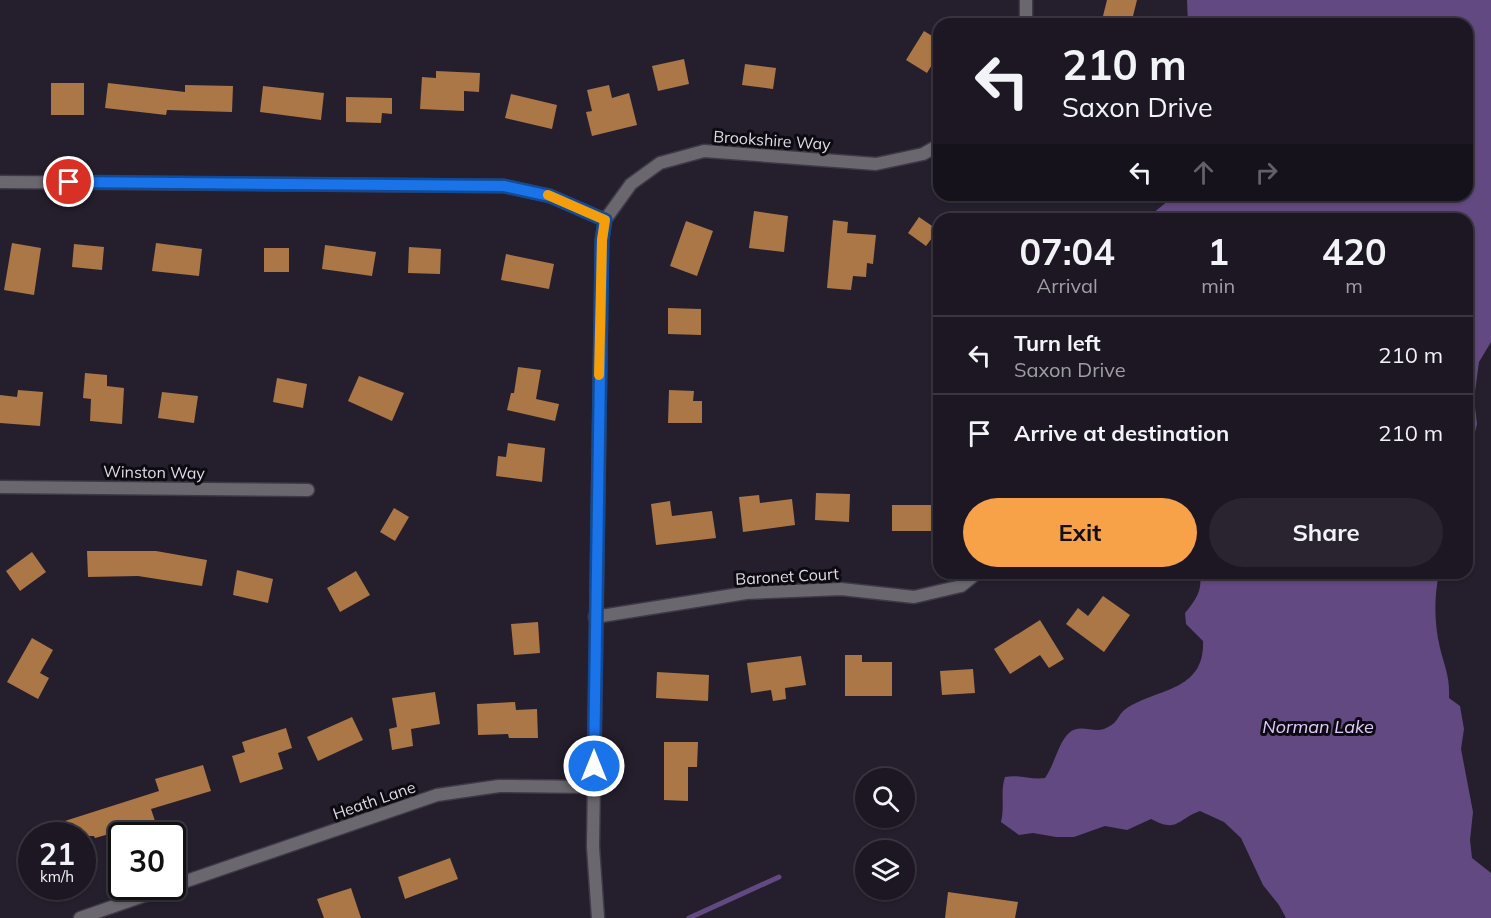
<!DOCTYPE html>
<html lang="en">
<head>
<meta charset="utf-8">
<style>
	:root { --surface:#1c1722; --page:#29242f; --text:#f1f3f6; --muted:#a09fa5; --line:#3a3640; --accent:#f7a149 }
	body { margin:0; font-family:Mulish,sans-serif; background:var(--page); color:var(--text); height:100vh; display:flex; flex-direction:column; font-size:22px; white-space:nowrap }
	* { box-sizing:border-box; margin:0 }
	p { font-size:20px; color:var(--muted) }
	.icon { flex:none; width:33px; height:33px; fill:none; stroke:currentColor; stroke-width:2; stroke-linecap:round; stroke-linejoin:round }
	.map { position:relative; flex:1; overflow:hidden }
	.side { position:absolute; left:933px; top:213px; width:540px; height:366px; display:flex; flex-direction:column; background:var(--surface); border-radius:18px; box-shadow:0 2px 4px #0004,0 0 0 2px var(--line) }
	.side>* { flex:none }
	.hud { position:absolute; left:933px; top:18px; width:540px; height:183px; border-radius:18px; box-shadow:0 2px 4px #0004,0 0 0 2px var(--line); background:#1c1722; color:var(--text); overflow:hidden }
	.controls { position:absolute; left:855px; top:768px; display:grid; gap:12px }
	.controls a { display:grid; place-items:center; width:60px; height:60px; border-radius:50%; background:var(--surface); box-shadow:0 2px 4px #0004,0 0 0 2px var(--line); font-size:30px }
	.speed { position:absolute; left:18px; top:822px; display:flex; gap:12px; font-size:30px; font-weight:700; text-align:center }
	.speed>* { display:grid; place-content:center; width:78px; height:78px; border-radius:50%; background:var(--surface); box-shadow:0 2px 4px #0004,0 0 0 2px var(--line); line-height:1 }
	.speed small { font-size:15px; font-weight:400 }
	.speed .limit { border:3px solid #111; border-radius:9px; background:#fff; color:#111 }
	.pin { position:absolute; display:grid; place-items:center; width:51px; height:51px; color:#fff; margin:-26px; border:3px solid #fff; border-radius:50%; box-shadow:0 2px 6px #0007 }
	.me { position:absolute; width:66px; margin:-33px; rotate:0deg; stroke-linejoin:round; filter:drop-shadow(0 0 4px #0008) }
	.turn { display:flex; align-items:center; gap:21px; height:126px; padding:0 30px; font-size:27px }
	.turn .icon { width:78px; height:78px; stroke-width:2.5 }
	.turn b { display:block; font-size:42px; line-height:51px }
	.lanes { display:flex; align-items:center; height:57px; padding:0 30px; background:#0003; justify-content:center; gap:30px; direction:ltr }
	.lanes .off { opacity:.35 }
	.eta { display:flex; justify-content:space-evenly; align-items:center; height:102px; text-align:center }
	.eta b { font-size:36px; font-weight:700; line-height:42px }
	.cta { display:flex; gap:12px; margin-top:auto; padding:12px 30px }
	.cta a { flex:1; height:69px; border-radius:36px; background:var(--accent); color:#111; font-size:24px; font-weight:700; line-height:69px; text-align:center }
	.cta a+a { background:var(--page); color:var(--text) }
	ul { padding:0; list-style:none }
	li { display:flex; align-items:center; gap:18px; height:78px; padding:0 30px; border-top:2px solid var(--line) }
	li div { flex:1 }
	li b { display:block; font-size:22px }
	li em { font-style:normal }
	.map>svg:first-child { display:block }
	.water { fill:#624981 }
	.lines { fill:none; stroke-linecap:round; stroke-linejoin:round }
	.stream { stroke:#624981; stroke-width:5 }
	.building { fill:#ab7746 }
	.street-casing { stroke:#3f3947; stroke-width:15 }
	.street { stroke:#6a676e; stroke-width:12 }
	.route-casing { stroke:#114b97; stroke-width:15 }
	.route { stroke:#1a73e8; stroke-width:10 }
	.slow { stroke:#f59e0b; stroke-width:10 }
	.labels { text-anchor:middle; stroke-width:6; stroke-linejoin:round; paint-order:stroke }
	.street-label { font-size:16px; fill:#dedbe4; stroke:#0d0b11 }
	.water-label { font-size:18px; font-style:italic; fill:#e0cbff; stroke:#0d0b11 }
</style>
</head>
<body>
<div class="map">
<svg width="1491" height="918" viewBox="0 0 1491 918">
	<rect width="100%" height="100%" fill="#251f2d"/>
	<path class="water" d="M1187 0H1491V342L1479 362 1474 399 1477 424 1467 464V219H1146L1175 195H1467V24H1188Z
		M1199 573H1439C1434 597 1434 623 1440 648 1445 668 1450 677 1449 698L1460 706 1464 729 1461 749 1473 812 1470 840 1472 858 1491 873V918H1286L1279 905 1263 885 1241 838 1224 822 1200 811C1176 820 1178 833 1151 819L1127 830 1105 826 1074 837H1056L1033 833 1019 835 1001 822C1005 806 1000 792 1005 777 1019 774 1030 780 1045 778 1055 764 1058 743 1069 733 1079 723 1093 733 1104 729 1120 723 1117 714 1127 708 1159 688 1205 691 1203 641L1186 624 1185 613C1195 601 1204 589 1199 573Z"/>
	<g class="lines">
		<path class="stream" d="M689 918 779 877"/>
	</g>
	<path class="building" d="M1107 0H1137L1131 24H1101Z
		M924 31 939 40V53L927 73 906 60Z
		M684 59 689 84 658 91 652 66Z
		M745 64 776 68 773 89 742 85Z
		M436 71 480 73 479 92 464 91V111L420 109 422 77 436 78Z
		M51 83H84V115H51Z
		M108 83 185 92V85L233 86 232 112 167 110 166 115 105 108Z
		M609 85 612 98 629 93 637 125 592 136 586 112 592 111 587 90Z
		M263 86 324 93 321 120 260 112Z
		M511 94 557 105 552 129 505 118Z
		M346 97 392 98V114L382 113 381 123 346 122Z
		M754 211 788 216 784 252 749 248Z
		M919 217 938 230 926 246 908 233Z
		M833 220 848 222 847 233 876 235 873 264 867 263 866 277 853 276 851 290 827 288Z
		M686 221 713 231 697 276 670 266Z
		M12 243 41 248 34 295 4 290Z
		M156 243 202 249 199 276 152 271Z
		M74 244 104 247 102 270 72 267Z
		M325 245 376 252 372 276 322 269Z
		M409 247 441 249 440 274 408 273Z
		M264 248H289V272H264Z
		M506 254 554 264 549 289 501 280Z
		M668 308 701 309V335L668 334Z
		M518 367 541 370 536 399 559 404 555 421 507 410 511 393H514Z
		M85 373 107 375V386L124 388 122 424 90 421 91 399 83 398Z
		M359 376 404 393 392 421 348 401Z
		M277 378 307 384 303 408 273 402Z
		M18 390 43 392 40 426 0 423V395L17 397Z
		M669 390 694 391 693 401H702V423H668Z
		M162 392 198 396 194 423 158 418Z
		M508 443 545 448 542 482 496 476 498 456 506 457Z
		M816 493 850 494 849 522 815 520Z
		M759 495 760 503 792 499 795 525 743 532 739 497Z
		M670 501 672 516 712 511 716 538 656 545 651 504Z
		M892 505H936L937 531H892Z
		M394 508 409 517 395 541 380 532Z
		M87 551H156L207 560 202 586 138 576 88 577Z
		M32 552 46 572 20 591 6 571Z
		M237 570 273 579 268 603 233 595Z
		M356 571 370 595 340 612 327 588Z
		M1103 596 1130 615 1104 652 1066 624 1078 608 1088 616Z
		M1040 620 1064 659 1049 668 1040 655 1010 674 994 649Z
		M538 622 540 653 514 655 511 624Z
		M32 638 53 650 40 673 49 678 38 699 7 682Z
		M845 655H862V662H892V696H845Z
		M801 656 806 685 785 688 786 699 773 701 771 690 751 693 747 663Z
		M973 669 975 693 942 695 940 671Z
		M657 672 709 675 708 701 656 698Z
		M435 692 440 724 411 729 413 746 392 750 389 729 397 727 392 698Z
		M515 702 516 710 537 709 538 738H509L508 734 478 735 477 704Z
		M352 717 363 740 318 761 307 737Z
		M286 728 292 748 278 753 283 769 240 783 232 756 245 752 242 742Z
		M664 742H698L697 767H688V801L664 800Z
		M203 765 211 791 151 809 155 821 95 838 94 836H27V833L159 791 155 779Z
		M450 858 458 879 405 899 398 877Z
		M351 888 361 918H324L317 899Z
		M948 892 1018 902 1015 918H945Z"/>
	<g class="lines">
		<g class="street-casing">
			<path id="street" d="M1026 24V0
				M0 182 504 186 550 196 605 220
				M0 487 308 490
				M595 617 746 593 841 589 914 597 961 586 977 573
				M172 886 437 795 499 786 594 787
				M80 918 172 886
				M598 918 593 847 602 240 605 220 631 184 660 163 704 151 876 164 923 154 939 145"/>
		</g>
		<use href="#street" class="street"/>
	</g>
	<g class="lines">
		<g class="route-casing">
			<path id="route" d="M69 182 504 186 550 196 605 220 602 240 594 766"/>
		</g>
		<use href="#route" class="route"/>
		<path class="slow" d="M548 195 605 220 602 240 599 375"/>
	</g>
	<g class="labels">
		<g class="street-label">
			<text transform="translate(772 140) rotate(4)" y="6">Brookshire Way</text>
			<text transform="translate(154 472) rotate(1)" y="6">Winston Way</text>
			<text transform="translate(787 576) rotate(-3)" y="6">Baronet Court</text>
			<text transform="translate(374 800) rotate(-19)" y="6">Heath Lane</text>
		</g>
		<g class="water-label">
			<text x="1318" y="733">Norman Lake</text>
		</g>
	</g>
</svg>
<div class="controls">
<a><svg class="icon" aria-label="search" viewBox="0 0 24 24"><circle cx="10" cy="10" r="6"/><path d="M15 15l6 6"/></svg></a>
<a><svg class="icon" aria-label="layers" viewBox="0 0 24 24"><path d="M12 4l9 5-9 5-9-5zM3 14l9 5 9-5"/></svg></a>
</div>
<div class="speed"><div>21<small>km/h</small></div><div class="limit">30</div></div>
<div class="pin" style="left:69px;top:182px;background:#d93025"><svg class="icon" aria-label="arrive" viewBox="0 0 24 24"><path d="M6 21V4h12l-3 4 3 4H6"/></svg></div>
<svg class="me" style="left:594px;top:766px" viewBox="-20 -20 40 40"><circle r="17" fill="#1a73e8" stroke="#fff" stroke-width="3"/><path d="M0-11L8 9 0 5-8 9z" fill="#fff"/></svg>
<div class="hud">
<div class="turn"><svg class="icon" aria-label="left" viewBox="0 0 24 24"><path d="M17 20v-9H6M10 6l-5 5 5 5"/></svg><div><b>210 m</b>Saxon Drive</div></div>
<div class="lanes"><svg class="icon" aria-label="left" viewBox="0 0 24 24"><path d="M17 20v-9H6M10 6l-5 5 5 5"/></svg><svg class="icon off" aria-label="ahead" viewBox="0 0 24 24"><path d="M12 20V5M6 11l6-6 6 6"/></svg><svg class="icon off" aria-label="right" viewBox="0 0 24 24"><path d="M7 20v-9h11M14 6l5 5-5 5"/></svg></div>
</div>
<section class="side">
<div class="eta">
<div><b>07:04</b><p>Arrival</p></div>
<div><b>1</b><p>min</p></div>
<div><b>420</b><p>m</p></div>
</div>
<ul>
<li><svg class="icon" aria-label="left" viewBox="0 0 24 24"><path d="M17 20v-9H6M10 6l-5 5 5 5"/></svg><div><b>Turn left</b><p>Saxon Drive</p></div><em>210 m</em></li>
<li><svg class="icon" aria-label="arrive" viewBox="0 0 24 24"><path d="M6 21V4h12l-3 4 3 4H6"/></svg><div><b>Arrive at destination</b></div><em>210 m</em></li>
</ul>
<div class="cta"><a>Exit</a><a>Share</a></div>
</section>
</div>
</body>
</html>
